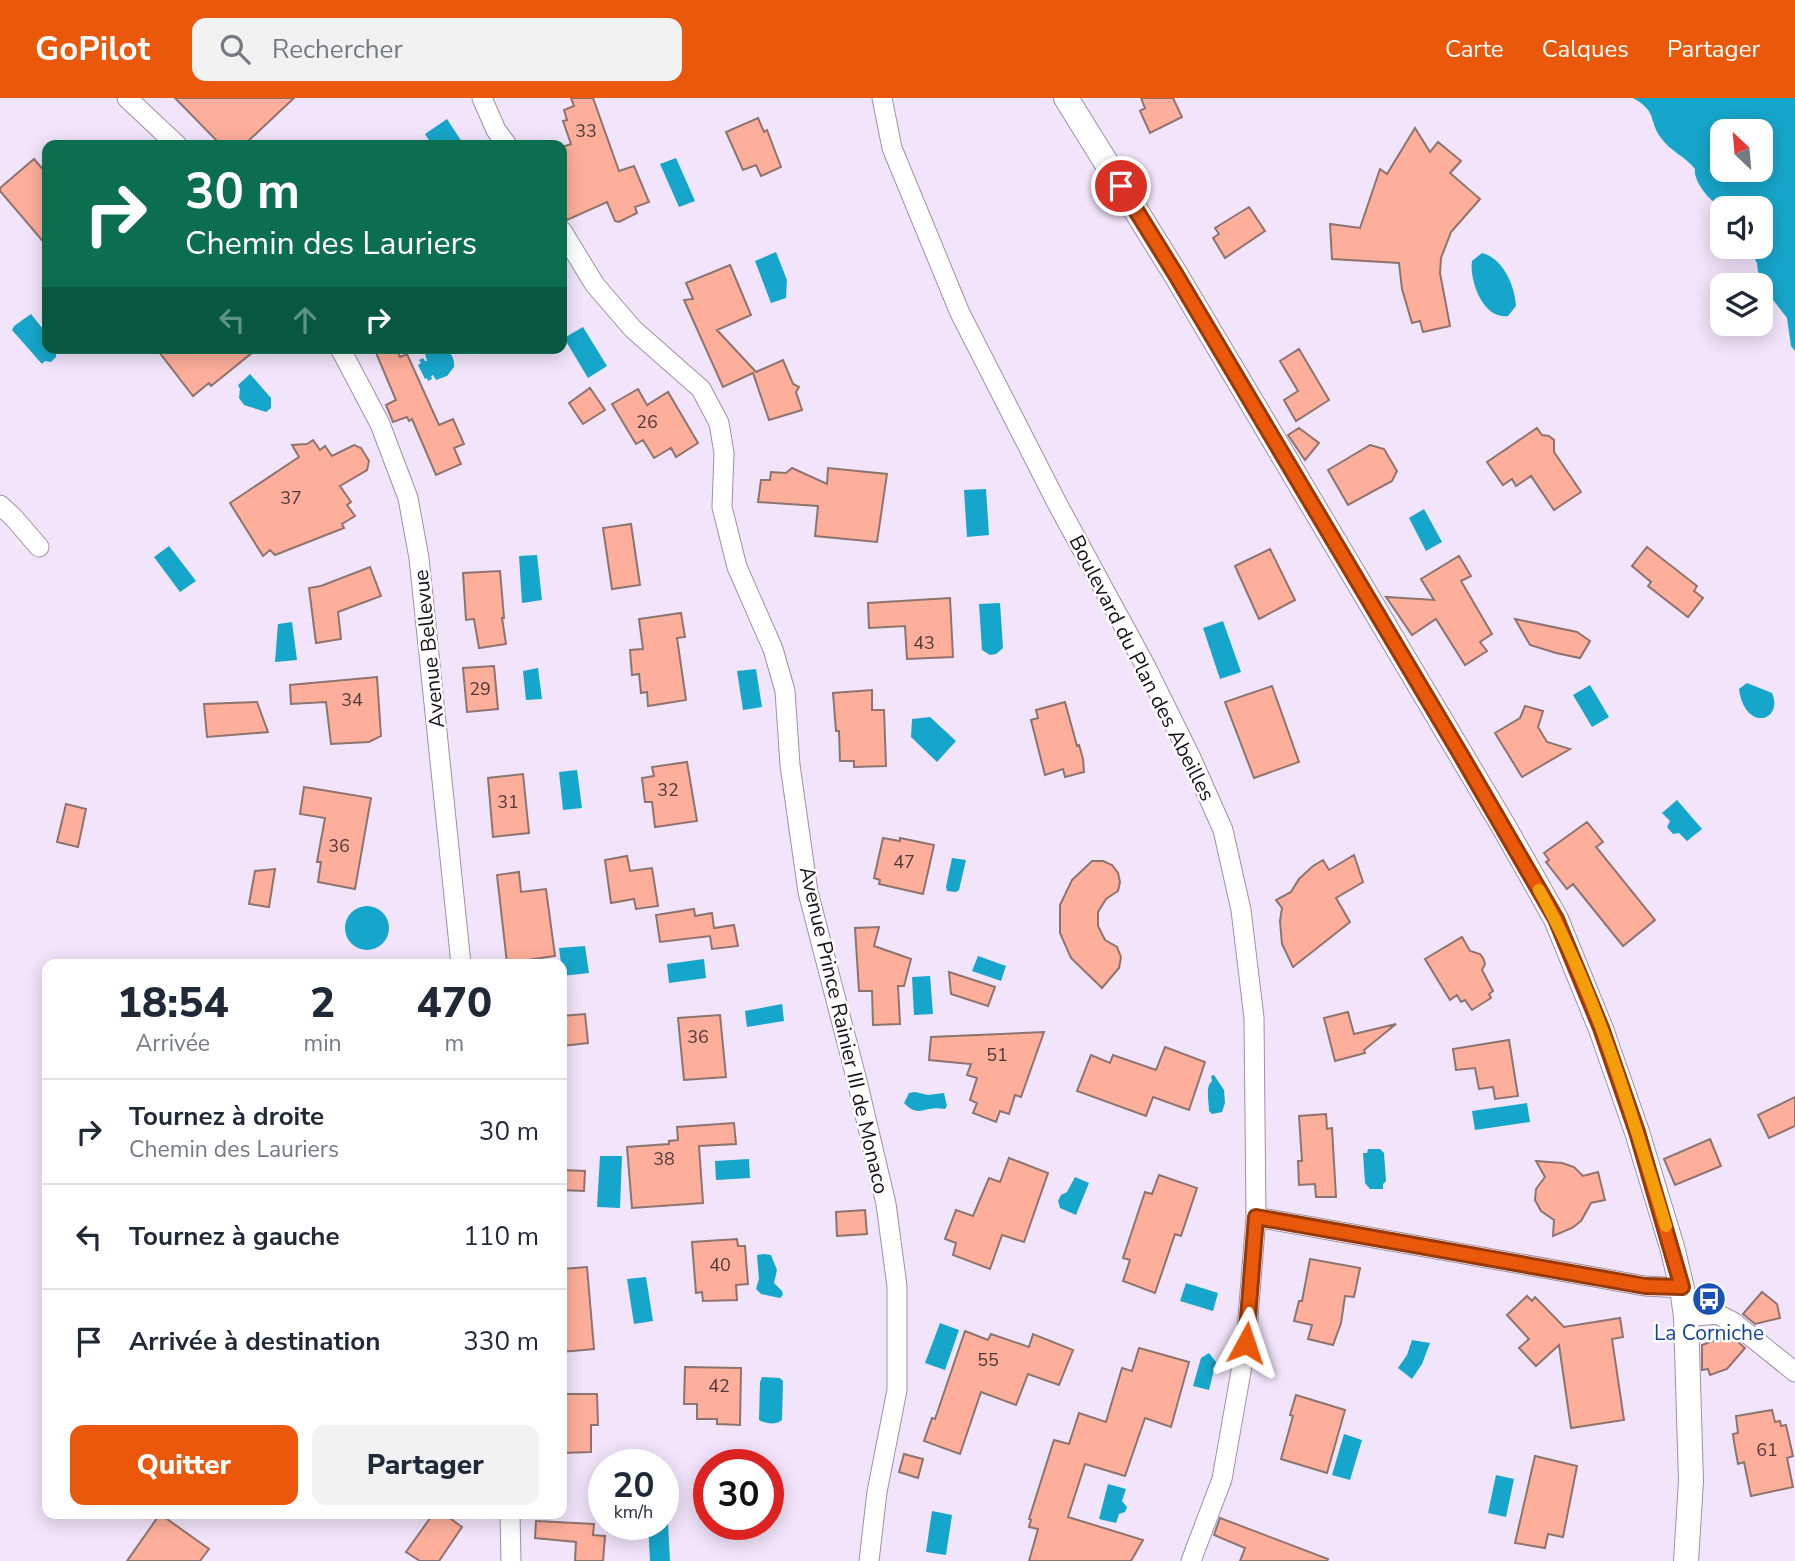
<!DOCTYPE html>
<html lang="fr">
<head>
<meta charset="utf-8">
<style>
	:root { --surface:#fff; --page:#f2f2f3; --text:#1f2937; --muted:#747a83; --line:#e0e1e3; --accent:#ea580c }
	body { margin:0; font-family:"Nunito Sans",sans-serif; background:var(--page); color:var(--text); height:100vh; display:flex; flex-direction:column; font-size:26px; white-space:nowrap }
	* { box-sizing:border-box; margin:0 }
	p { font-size:23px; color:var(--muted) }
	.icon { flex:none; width:38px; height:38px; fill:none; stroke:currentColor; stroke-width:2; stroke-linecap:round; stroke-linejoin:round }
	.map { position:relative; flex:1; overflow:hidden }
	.drawer { position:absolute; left:42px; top:861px; width:525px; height:560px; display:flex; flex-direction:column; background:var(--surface); border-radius:14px; box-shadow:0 4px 18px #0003 }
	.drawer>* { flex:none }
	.banner { position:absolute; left:42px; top:42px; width:525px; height:214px; border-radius:14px; box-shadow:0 4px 18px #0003; background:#0b6e4f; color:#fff; overflow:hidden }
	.needle { width:46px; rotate:334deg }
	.buttons { position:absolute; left:1710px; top:21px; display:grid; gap:14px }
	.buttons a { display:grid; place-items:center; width:63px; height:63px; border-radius:14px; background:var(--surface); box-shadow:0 4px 18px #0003; font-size:35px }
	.speed { position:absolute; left:588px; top:1351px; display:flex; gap:14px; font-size:35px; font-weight:700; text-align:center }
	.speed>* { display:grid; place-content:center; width:91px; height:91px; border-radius:50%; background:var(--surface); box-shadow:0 4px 18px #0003; line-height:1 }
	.speed small { font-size:18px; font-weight:400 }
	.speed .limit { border:10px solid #d22; background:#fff; color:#111 }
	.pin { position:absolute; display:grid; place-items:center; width:60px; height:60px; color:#fff; margin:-30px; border:4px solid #fff; border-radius:50%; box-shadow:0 2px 7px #0007 }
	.me { position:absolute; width:77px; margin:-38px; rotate:5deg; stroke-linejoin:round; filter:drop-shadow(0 0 5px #0008) }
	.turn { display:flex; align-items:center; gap:24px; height:147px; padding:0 28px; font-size:32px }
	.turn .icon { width:91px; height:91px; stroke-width:2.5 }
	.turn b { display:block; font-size:49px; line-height:60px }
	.lanes { display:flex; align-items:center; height:66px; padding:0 28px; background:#0003; justify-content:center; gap:35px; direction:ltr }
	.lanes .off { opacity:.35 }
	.eta { display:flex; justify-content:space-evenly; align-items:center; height:119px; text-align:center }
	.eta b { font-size:42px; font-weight:800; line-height:49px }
	.primary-button { display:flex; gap:14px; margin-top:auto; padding:14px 28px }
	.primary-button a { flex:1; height:80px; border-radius:14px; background:var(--accent); color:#fff; font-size:28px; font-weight:800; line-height:80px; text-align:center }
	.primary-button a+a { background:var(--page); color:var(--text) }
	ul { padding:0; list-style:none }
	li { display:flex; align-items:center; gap:21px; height:105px; padding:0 28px; border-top:2px solid var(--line) }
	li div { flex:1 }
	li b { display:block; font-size:26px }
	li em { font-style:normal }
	header { display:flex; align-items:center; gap:42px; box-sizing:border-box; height:98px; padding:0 35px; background:var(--accent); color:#fff }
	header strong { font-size:33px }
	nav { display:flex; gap:38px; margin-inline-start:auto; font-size:24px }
	.search { width:490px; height:63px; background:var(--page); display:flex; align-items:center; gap:18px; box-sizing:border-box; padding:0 24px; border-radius:14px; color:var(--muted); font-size:26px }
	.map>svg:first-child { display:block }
	.water { fill:#17a6cb; fill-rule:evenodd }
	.building { fill:#fdaf9b; stroke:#8e746e; stroke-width:2 }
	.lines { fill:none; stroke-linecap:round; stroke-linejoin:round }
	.minor-casing { stroke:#9e91a6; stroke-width:21 }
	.tertiary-casing { stroke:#9e91a6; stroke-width:26 }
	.minor { stroke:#fff; stroke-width:19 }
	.tertiary { stroke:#fff; stroke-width:24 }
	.route-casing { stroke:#983908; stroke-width:18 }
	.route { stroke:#ea580c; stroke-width:12 }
	.slow { stroke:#f59e0b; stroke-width:12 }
	.labels { text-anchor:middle; stroke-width:5; stroke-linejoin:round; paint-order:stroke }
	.number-label { font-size:18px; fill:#50393a }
	.street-label { font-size:21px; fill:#17121a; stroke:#fff }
	.transit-label { font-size:21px; fill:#164399; stroke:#fff }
</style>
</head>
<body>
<header>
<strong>GoPilot</strong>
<div class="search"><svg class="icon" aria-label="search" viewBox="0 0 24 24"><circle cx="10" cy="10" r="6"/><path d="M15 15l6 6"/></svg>Rechercher</div>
<nav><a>Carte</a><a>Calques</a><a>Partager</a></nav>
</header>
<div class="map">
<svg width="1795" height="1463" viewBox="0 0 1795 1463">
	<rect width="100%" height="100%" fill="#f2e4fb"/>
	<path class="water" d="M1633 0H1795V253L1791 248 1787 220 1770 198 1767 182 1758 174 1757 165 1749 151V149H1760V110C1750 110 1736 113 1725 110 1713 108 1693 84 1695 71 1686 59 1670 53 1661 40 1648 22 1658 14 1633 0ZM1722 33H1760V72H1722Z
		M447 21 464 47H432L425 36Z
		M676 60 695 103 679 109 660 66Z
		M776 154 787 182 786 200 771 205 755 163Z
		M1482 155C1503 160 1515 188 1516 208L1508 218C1483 222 1469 182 1472 163Z
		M31 216 47 236V250H60L56 254V259L51 264 45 263 42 266 12 232 14 228Z
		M583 229 607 268 588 280 564 240Z
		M438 251C449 251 455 258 454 269L447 278 436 282 433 277 431 278 432 281 428 283 427 280 425 281 418 267 421 265 419 262 423 260 425 263H427L425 256Z
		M250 276 271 300V310L266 314 244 307 239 300 240 291 238 287Z
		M986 391 989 437 967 439 964 392Z
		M1424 411 1442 444 1426 453 1409 420Z
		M169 448 196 483 180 494 154 459Z
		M537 457 542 502 522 505 519 458Z
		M1000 505 1003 550 996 556 990 557 982 552 979 506Z
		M1223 523 1241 574 1220 581 1203 530Z
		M292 524 297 562 275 564 278 526Z
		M538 570 542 601 526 602 523 573Z
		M756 571 762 609 743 612 737 573Z
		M1747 585 1772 595C1784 623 1745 635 1739 591Z
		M1590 587 1609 619 1592 629 1573 597Z
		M930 619 956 643 937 664 911 639 912 621Z
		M577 672 582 710 563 712 559 674Z
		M1677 702 1702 731 1687 743 1679 735 1673 736 1667 729 1670 723 1662 715Z
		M952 760 966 762 959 792 956 794 947 793 946 789Z
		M345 830a22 22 0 1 1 44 0a22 22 0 1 1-44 0Z
		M585 848 589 875 562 878V866H557L561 865 559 850Z
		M978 858 1006 868 1001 883 972 873Z
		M704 861 706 880 669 885 667 866Z
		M930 878 933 916 914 917 912 879Z
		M782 906 784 923 747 929 745 913Z
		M1214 977 1224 992 1225 1005 1222 1014 1212 1016 1209 1013C1209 1003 1205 989 1212 983L1211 978Z
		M915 994 928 997 944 995 947 1008 945 1011C924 1007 919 1021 904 1005L909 995Z
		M1527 1005 1530 1024 1475 1032 1472 1013Z
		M1368 1051H1380L1384 1055 1386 1083 1383 1086V1091H1370L1365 1085 1363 1055H1367Z
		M600 1058H622L620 1110 597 1109Z
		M749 1061 750 1080 716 1082 715 1063Z
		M1075 1079 1089 1085 1076 1117 1060 1110 1058 1103 1061 1097 1067 1094Z
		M764 1156 771 1157 777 1172 774 1185 782 1193 783 1197 780 1200 761 1196 756 1191 759 1181 757 1157Z
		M646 1179 653 1223 634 1226 627 1181Z
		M1186 1185 1218 1195 1213 1213 1180 1203Z
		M940 1225 959 1232 945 1272 925 1265Z
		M1412 1242 1430 1245 1422 1266 1412 1281 1398 1270 1407 1257Z
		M1209 1255 1216 1264 1209 1292 1193 1288 1201 1260Z
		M762 1279 780 1280 783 1283 782 1322C777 1327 765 1326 759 1322L760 1284Z
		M1344 1336 1362 1342 1350 1382 1332 1377Z
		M1496 1377 1514 1381 1506 1419 1488 1415Z
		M1108 1386 1126 1391 1122 1403 1127 1409 1125 1414 1119 1416 1116 1425 1099 1421Z
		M932 1413 952 1417 946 1457 926 1454Z
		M668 1425 670 1463H650L648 1426Z"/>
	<path class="building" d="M175 0H294L244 47H221Z
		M571 0H593L619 73 634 68 649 104 635 109 637 115 619 124 615 123 607 104 567 122 562 111V49L571 46 563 23 567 22 564 12 574 8Z
		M1141 0H1173L1182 19 1150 35 1140 13 1145 10Z
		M758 20 764 34 767 32 781 69 761 78 756 67 743 72 726 34Z
		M1415 30 1430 54 1438 44 1461 63 1450 75 1480 101 1451 134 1441 160 1440 175 1450 228 1423 234 1420 223 1412 225 1402 191 1399 165 1332 161 1330 126 1360 130 1380 71 1387 76Z
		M34 61 47 76V148L0 93V90Z
		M1249 109 1265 133 1225 160 1213 140 1219 136 1215 130Z
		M730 167 751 217 717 232 756 274 783 262 793 286 799 289 796 294 802 312 769 322 753 275 723 289 684 202 693 201 686 185Z
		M156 250H258L211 288 209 285 193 298Z
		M374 250H396L400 259 407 256 439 327 453 321 464 346 454 350 461 366 436 377 412 321 409 323 407 319 393 324 386 307 396 302Z
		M1299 251 1329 302 1296 323 1284 302 1298 293 1280 263Z
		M590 290 605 312 583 326 569 305Z
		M638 291 647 307 668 294 698 345 676 359 671 350 654 360 643 342 636 346 612 306Z
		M1299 330 1319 345 1305 362 1288 337Z
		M1537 330 1542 337 1549 338 1554 342V354L1581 394 1554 412 1531 378 1516 388 1512 381 1503 387 1487 364Z
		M313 342 320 352 325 348 332 358 354 347 361 350 369 363 367 372 340 388 351 404 347 407 355 418 342 426 344 430 275 457 270 452 263 458 230 405 299 359 292 347 307 346Z
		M1370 347 1384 351 1397 373 1392 383 1348 407 1328 372Z
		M792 370 827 386 828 370 887 376 877 444 815 438 818 408 758 404 761 382H770L771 374 786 375Z
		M631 426 640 487 612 491 603 430Z
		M1647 449 1697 488 1694 493 1703 500 1688 519 1648 488 1651 484 1632 468Z
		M1270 451 1295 502 1259 521 1235 468Z
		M1459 458 1471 478 1461 483 1492 536 1480 544 1487 553 1465 567 1436 521 1412 537 1386 499 1434 502 1421 481Z
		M370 469 381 498 338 514 341 541 316 545 309 490 321 488Z
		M500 473 504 520H502L506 546 479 550 474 521 466 522 463 475Z
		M950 500 953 559 907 561 905 528 869 530 868 505Z
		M681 515 685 539 677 540 686 602 648 608 647 594 641 595 639 576 632 577 630 552 643 551 639 521Z
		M1515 521 1577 534 1590 543 1580 560 1556 555 1530 547Z
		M494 568 498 611 467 614 463 570Z
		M377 579 381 638 369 644 331 646 326 604 291 606 290 587Z
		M1272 588 1299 664 1254 680 1225 604Z
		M872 592V612H884L886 668 854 669V663H840L839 633H836L833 595Z
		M257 604 268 634 207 639 204 606Z
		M1065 604 1077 648 1079 647 1083 661 1084 674 1065 679 1063 671 1045 677 1031 622 1038 620 1036 612Z
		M1525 608 1543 613 1538 629 1547 644 1570 651 1522 679 1495 635 1520 620Z
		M687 664 697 723 655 729 652 704H645L642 680 654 678 652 669Z
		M523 676 529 735 493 739 488 680Z
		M304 689 371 700 355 791 318 784 321 764H317L325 720 300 716Z
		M66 706 86 711 78 749 57 744Z
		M1587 724 1603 744 1596 749 1655 822 1623 848 1573 786 1567 791 1546 764 1549 762 1544 755Z
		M883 740 900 743V740L934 747 923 796 879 786 880 782 874 780Z
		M1354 757 1363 784 1336 800 1350 824 1293 869 1282 846 1280 823 1282 810 1276 802 1291 794 1299 781 1313 768 1323 762 1329 772Z
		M627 758 630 773 652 770 658 808 636 811 634 801 611 805 605 762Z
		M1092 763H1103L1112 767 1118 775 1120 784 1118 793 1106 801 1098 814V828L1105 842 1117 849 1121 859 1119 870 1102 890 1071 860 1060 835V807L1072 782Z
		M275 771 269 809 249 806 255 773Z
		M519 774 521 794 546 791 555 858 507 865 497 777Z
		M694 811 695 818 712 815 714 830 734 827 738 848 712 851 710 838 660 844 656 817Z
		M879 829 874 848 911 861 904 888H898L900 926 873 927 872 893H859L855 830Z
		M1462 839 1470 853 1480 856 1483 860 1485 866 1482 872 1493 893 1489 896 1491 900 1472 912 1465 902 1461 904 1457 897 1450 902 1425 861Z
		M949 874 995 889 988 908 951 896Z
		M1348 914 1354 936 1396 926 1364 952 1365 955 1335 963 1324 920Z
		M585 916 588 945 562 948V918Z
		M720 917 726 979 684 982 678 920Z
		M1044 934 1021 999 1015 997 1009 1016 1000 1013 996 1024 973 1015 977 1005 970 1002 977 980 967 977 971 966 929 962 931 939Z
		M1509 942 1518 998 1495 1001 1493 989 1479 991 1475 970 1456 972 1453 951Z
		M1165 949 1205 964 1189 1012 1153 999 1146 1018 1077 993 1091 957 1110 965 1113 957 1156 972Z
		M1795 999V1028L1769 1040 1758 1017Z
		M1326 1016 1327 1031 1332 1030 1336 1099H1316L1315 1086 1299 1087 1298 1063H1302L1299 1018Z
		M734 1025 736 1046 699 1048 703 1105 632 1110 627 1049 669 1046V1043L678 1042 677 1029Z
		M1710 1041 1721 1068 1675 1087 1664 1061Z
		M1009 1060 1048 1075 1024 1144 1002 1137 990 1171 953 1157 956 1145 945 1141 956 1112 973 1118 989 1080 1000 1084Z
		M1536 1063 1562 1065 1574 1069 1583 1078 1598 1074 1605 1102 1591 1105 1581 1123 1572 1130 1553 1138 1554 1122 1541 1113 1535 1102 1536 1091 1545 1079Z
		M562 1072 585 1073 584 1093 562 1092Z
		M1159 1077 1197 1090 1181 1138 1175 1136 1155 1195 1123 1183 1130 1162 1123 1160 1145 1094 1152 1096Z
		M865 1112 867 1136 837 1138 836 1114Z
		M737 1141 738 1148H745L748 1186 736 1187 737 1202 703 1203 702 1194 696 1195 692 1144Z
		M1310 1161 1360 1170 1354 1199 1345 1198 1341 1225 1333 1247 1308 1241 1312 1227 1294 1223 1299 1203H1302Z
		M587 1169 594 1251 562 1254V1171Z
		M1762 1194 1777 1206 1780 1220 1755 1226 1743 1216Z
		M1527 1198 1532 1203 1535 1199 1564 1229 1620 1220 1623 1239 1612 1241 1624 1322 1571 1330 1559 1247 1536 1268 1519 1250 1529 1241 1507 1217Z
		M965 1233 988 1242 991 1236 1029 1249 1033 1236 1073 1252 1059 1287 1028 1276 1016 1307 981 1294 960 1356 924 1343 932 1320 935 1321Z
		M1730 1237 1745 1250 1727 1271 1710 1277 1708 1271 1702 1272V1247Z
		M1139 1250 1189 1264 1171 1329 1145 1320 1125 1378 1085 1366 1068 1419 1143 1442 1131 1463H1029L1038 1431 1029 1429 1031 1422 1029 1421 1054 1342 1069 1346 1079 1315 1106 1324 1122 1270 1132 1273Z
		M685 1269 741 1270 740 1327 717 1326V1321H697V1306H684Z
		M562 1296H597L598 1327H591V1354L562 1355Z
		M1296 1297 1345 1312 1327 1375 1281 1361 1293 1318 1290 1317Z
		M1772 1312 1775 1324 1780 1323 1781 1328 1786 1327 1793 1358 1787 1360 1793 1389 1751 1398 1744 1364 1738 1366 1734 1344 1733 1336 1738 1335 1736 1318Z
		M904 1356 923 1361 918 1380 899 1374Z
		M1535 1358 1577 1368 1563 1439 1548 1436 1545 1450 1515 1445Z
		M160 1416 209 1451 200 1463H127Z
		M433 1416H444L462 1429 439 1463H420L406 1454Z
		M1220 1420 1328 1461 1327 1463H1240L1245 1450 1214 1437Z
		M536 1423 594 1426 593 1437 605 1438 603 1463H575L576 1444 535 1440Z"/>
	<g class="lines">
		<g class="minor-casing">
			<path id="minor" d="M127 0 177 47
				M482 0 496 32 507 47
				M882 0 892 50 960 215 1058 407 1145 567 1191 660 1223 732 1241 812 1254 920 1256 1119 1246 1245 1222 1381 1191 1463
				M562 133 595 187 633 231 701 291 719 325 724 355 722 409 737 469 773 551 785 593 790 667 808 794 858 987 886 1106 897 1188V1292L877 1394 869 1463
				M340 250 380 326 408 400 419 460 461 866
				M0 407 14 420 39 449
				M1256 1119 1645 1188 1682 1190
				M1686 1219 1717 1216 1733 1224 1795 1274
				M510 1416 511 1463"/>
		</g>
		<g class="tertiary-casing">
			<path id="tertiary" d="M1066 0 1176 177 1504 729 1556 821 1601 931 1637 1034 1672 1149 1682 1190 1686 1219 1691 1383 1686 1463"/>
		</g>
		<use href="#minor" class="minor"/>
		<use href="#tertiary" class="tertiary"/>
	</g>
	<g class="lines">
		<g class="route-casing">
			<path id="route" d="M1121 88 1176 177 1461 657 1556 821 1601 930 1637 1034 1682 1189 1645 1188 1256 1119 1246 1245"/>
		</g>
		<use href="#route" class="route"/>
		<path class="slow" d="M1539 792C1597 896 1631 1014 1666 1128"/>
	</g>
	<defs>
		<g id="bus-disc" transform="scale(1.75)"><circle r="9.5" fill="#1a4fb4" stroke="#fff"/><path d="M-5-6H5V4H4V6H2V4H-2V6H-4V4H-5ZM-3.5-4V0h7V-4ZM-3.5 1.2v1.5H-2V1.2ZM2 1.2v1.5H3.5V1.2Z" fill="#fff"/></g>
	</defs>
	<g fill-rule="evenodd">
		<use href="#bus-disc" x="1709" y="1201"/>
	</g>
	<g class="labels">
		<g class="number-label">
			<text x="586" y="39">33</text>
			<text x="647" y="330">26</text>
			<text x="291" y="406">37</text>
			<text x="924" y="551">43</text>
			<text x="480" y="597">29</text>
			<text x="352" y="608">34</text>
			<text x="668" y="698">32</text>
			<text x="508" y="710">31</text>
			<text x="339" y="754">36</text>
			<text x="904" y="770">47</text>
			<text x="698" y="945">36</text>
			<text x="997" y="963">51</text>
			<text x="664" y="1067">38</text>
			<text x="720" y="1173">40</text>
			<text x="988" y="1268">55</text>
			<text x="719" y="1294">42</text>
			<text x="1767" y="1358">61</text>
		</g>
		<g class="street-label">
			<text transform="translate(429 551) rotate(-96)" y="7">Avenue Bellevue</text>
			<text transform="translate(1142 570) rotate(63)" y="7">Boulevard du Plan des Abeilles</text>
			<text transform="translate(844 932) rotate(77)" y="7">Avenue Prince Rainier III de Monaco</text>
		</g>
		<g class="transit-label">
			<text x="1709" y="1242">La Corniche</text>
		</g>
	</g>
</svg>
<div class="buttons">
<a><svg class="needle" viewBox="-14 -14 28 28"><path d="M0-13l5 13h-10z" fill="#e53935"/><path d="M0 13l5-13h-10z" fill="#747a83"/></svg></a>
<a><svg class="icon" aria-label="sound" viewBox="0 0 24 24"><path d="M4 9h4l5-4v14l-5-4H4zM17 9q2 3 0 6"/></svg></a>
<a><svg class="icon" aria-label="layers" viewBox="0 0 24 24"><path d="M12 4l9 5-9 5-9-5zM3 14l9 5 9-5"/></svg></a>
</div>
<div class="speed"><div>20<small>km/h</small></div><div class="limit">30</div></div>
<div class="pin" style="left:1121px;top:88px;background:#d93025"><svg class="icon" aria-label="arrive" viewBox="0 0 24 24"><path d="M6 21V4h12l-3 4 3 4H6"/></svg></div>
<svg class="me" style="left:1246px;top:1245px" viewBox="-20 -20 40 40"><path d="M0-17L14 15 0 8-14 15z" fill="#ea580c" stroke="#fff" stroke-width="4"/></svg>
<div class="banner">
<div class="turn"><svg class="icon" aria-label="right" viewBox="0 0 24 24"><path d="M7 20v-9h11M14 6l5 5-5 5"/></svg><div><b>30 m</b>Chemin des Lauriers</div></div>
<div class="lanes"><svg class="icon off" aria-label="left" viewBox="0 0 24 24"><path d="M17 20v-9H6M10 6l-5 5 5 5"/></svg><svg class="icon off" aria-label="ahead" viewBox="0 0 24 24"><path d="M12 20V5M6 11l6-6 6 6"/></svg><svg class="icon" aria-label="right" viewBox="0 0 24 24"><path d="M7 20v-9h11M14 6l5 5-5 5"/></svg></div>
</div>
<section class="drawer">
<div class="eta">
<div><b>18:54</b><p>Arrivée</p></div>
<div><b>2</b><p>min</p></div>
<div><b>470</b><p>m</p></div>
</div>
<ul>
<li><svg class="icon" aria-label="right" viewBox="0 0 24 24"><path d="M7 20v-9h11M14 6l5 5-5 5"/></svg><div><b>Tournez à droite</b><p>Chemin des Lauriers</p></div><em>30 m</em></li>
<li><svg class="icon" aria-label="left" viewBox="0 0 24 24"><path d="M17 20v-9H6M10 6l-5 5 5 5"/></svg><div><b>Tournez à gauche</b></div><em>110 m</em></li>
<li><svg class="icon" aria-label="arrive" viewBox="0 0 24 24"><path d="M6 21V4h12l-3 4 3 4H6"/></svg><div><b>Arrivée à destination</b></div><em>330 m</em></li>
</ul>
<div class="primary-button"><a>Quitter</a><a>Partager</a></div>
</section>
</div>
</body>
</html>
